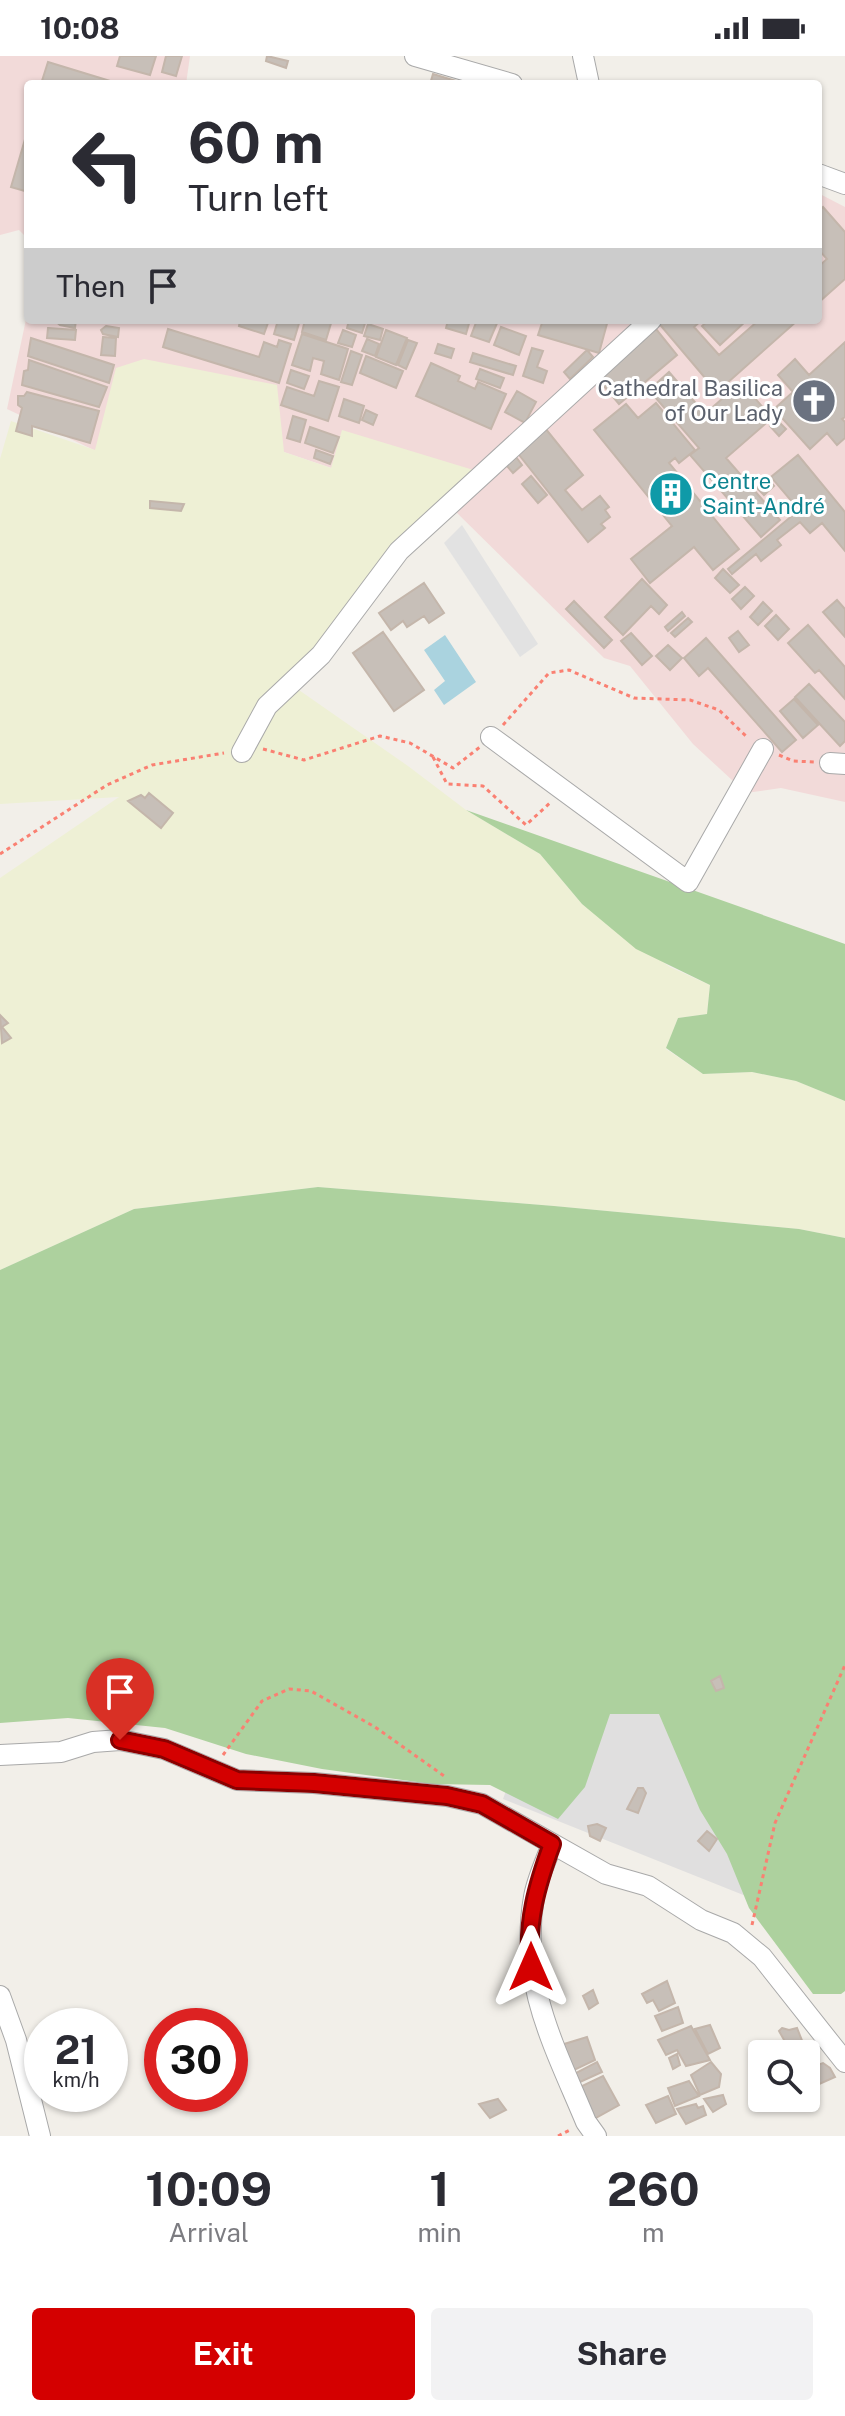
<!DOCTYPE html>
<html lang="en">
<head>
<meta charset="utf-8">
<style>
	:root { --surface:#fff; --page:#f2f2f3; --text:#2b2b33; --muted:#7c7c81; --accent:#d40000 }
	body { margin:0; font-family:"Public Sans",sans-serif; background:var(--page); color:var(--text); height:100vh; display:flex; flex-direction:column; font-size:30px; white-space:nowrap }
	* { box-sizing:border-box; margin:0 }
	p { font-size:26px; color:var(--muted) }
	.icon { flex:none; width:44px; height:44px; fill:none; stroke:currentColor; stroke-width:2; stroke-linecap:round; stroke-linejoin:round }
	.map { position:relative; height:2080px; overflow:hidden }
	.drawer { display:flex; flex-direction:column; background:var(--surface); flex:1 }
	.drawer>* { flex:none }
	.guide { position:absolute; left:24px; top:24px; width:798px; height:244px; border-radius:8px; box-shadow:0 2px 6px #0004; background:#fff; color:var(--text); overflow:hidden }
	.fabs { position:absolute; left:748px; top:1984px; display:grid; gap:16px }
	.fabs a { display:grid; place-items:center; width:72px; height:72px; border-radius:8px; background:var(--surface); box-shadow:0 2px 6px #0004; font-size:40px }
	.speed { position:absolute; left:24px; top:1952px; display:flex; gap:16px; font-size:40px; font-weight:700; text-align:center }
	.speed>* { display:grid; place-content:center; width:104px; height:104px; border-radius:50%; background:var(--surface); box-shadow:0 2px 6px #0004; line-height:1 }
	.speed small { font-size:20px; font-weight:400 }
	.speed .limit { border:12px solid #d22; background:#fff; color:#111 }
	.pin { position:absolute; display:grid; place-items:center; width:68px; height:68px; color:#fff; margin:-82px -34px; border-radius:50% 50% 50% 0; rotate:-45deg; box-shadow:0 0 8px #0007 }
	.pin .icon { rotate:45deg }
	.me { position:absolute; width:88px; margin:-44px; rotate:0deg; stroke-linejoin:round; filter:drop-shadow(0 0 6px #0008) }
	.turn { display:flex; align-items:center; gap:28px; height:168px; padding:0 32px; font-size:36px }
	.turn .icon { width:104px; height:104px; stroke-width:2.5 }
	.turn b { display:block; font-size:56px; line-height:68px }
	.then { display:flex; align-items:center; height:76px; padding:0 32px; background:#0003; gap:16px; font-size:30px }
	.eta { display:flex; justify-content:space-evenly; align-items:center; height:136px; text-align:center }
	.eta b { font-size:48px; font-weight:700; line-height:56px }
	.primary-button { display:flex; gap:16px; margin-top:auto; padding:16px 32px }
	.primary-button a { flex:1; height:92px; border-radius:8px; background:var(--accent); color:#fff; font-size:32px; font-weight:700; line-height:92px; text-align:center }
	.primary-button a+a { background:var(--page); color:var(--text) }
	.status { display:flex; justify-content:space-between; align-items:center; height:56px; padding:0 40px; background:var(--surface); direction:ltr }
	.status svg { height:22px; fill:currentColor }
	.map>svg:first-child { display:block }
	.residential { fill:#e0dfdf }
	.commercial { fill:#f2dad9 }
	.farmland { fill:#eef0d5 }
	.forest { fill:#add19e }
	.parking { fill:#e2e2e2 }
	.water { fill:#aad3df }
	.building { fill:#c7bfb8; stroke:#c4b6ab; stroke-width:2 }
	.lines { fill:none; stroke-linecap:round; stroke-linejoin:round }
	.minor-casing { stroke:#a9a9a9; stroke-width:22 }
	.path { stroke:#fa8072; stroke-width:3; stroke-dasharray:4 4; stroke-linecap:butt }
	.minor { stroke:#fff; stroke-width:20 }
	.route-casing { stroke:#8a0000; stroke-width:20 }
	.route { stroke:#d40000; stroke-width:14 }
	.labels { text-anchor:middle; stroke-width:6; stroke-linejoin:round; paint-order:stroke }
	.worship-label { font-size:22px; fill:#5b616d; stroke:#fff; text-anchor:end }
	.culture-label { font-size:22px; fill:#0d838f; stroke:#fff; text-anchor:start }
</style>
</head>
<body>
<div class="status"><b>10:08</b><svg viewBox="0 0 49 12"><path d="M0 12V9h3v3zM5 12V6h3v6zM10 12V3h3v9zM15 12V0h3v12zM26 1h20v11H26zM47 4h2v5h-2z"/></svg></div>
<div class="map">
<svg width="845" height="2080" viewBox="0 0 845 2080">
	<rect width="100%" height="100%" fill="#f2efe9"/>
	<path class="residential" d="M635 1577 776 1852 503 1743 541 1640Z"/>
	<path class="commercial" d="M0 0H190L186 28H28V183L19 174 0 179Z
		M818 137 845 151V746L781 732 746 737 693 688 630 610 604 602 453 453 278 394 113 403 7 353 28 254V264H818Z"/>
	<path class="farmland" d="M144 303 277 329 284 396 331 412 342 374 480 416 296 632 408 710 466 754 540 798 582 848 670 911 710 929 707 958 678 962 666 993 703 1018 752 1016 796 1025 845 1045V1182L799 1173 554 1150 318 1131 134 1153 0 1214V822L119 741 0 748V403L11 365 95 394 116 312Z"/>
	<path class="forest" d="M466 754 845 888V1045L796 1025 752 1016 703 1018 666 992 678 962 707 958 710 929 636 893 582 848 540 798Z
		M318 1131 554 1150 799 1173 845 1182V1935L841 1938H813L749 1852 727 1798 700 1754 659 1658H610L585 1731 558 1763 490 1729 432 1728 322 1713 246 1698 165 1672 68 1662 0 1667V1214L134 1153Z"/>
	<path class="parking" d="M462 469 538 588 520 601 444 487Z"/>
	<path class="water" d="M445 579 476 626 444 649 434 634 445 625 424 594Z"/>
	<path class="building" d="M120 0H156L150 19 117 10Z
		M166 0H182L176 20 162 16Z
		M267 0 288 5 286 12 266 5Z
		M48 6 120 28H41Z
		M433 18 466 28H430Z
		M28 73V136L11 131Z
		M823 151 845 176V223L818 247V211L827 203 818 193V156Z
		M54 264H76L75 272 60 269Z
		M240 264H269L264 278 239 270Z
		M278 264H300L294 284 274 278Z
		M305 264H332L326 284 302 276Z
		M349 264H366L362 277 347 272Z
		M448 264H470L466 278 446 272Z
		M477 264 498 265 489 286 471 280Z
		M543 264H608L599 297 538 279Z
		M656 264H702L694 271 719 299 759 264H798L717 336Z
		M709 264H747L720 289 702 270Z
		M368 268 383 273 380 284 364 280Z
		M106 270 119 272 118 281 103 278 101 274Z
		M501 271 526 280 519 299 494 289Z
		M48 272 76 274 75 284 47 282Z
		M168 273 259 301 264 286 277 291 279 284 291 288 279 327 163 291Z
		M656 273 677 299 619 348 598 323Z
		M343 274 356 279 352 291 338 287Z
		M386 274 407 282 396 309 376 301Z
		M302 278 348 293 339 324 321 318 324 305 313 302 310 315 292 309Z
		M103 281 116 282 115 300 101 299Z
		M31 282 114 309 109 327 28 300Z
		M367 283 379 288 375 300 362 295Z
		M408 284 417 287 406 313 398 309Z
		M845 286V361L842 363 845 366V382L837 389 827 377 810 393 774 353 793 336 778 319 795 303 809 319Z
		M438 288 454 293 451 302 435 297Z
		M532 292 543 295 537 311 547 315 543 327 523 320Z
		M587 294 593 301 570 323 564 316Z
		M351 295 362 299 352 329 341 326Z
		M473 297 516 310 513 319 470 306Z
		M366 300 403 315 396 332 360 317Z
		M29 304 107 331 99 351 22 329 24 315 28 314Z
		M431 307 460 320 458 325 475 333 478 326 506 338 491 373 416 340Z
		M480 313 504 322 500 332 476 323Z
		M291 314 309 320 304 333 287 327Z
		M669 316 705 358 741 326 772 362 726 402 780 464 761 481 690 399 699 392 649 334Z
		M319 325 339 331 328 365 281 349 287 331 314 340Z
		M517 335 536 346 525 367 505 356Z
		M27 336 99 355 90 387 32 370V380L16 375 22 352 18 349V340H24Z
		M344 343 364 350 359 367 339 360Z
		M656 347 695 394 679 407 675 402 669 407 739 493 713 514 694 491 650 527 631 503 672 470 594 374 626 348 638 362Z
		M366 354 377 359 373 369 362 364Z
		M293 360 306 364 300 386 287 382Z
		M777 364 786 373 779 380 770 370Z
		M310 371 339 381 333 397 305 387Z
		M545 372 583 419 565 434 582 454 600 440 609 451 605 454 610 461 601 468 605 472 588 486 516 395Z
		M316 394 333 400 330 408 314 402Z
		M798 399 845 456V495L822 467 810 477 800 466 777 484 781 489 761 505 756 498 732 518 728 513 799 454 771 421Z
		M516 401 522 409 513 417 506 409Z
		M531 420 547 439 538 447 522 428Z
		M767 422 774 430 764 439 757 432Z
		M150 445 184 448 181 455 150 452Z
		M723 513 739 529 730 537 715 522Z
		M642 523 667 549 659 558 651 550 623 579 605 561Z
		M424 527 444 557 429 567 424 560 407 571 403 565 391 574 379 557Z
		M745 531 754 540 741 553 732 543Z
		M837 544 845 553V581L823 556Z
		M574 545 612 584 604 592 566 553Z
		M763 546 772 555 758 569 750 561Z
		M682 556 685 560 668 575 665 571Z
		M776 559 789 573 778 584 765 570Z
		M688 562 692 566 675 581 671 577Z
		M808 569 845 611V643L819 614 815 617 788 587Z
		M738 575 749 589 739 596 729 582Z
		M383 576 424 634 394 655 353 597Z
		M631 577 652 600 642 609 621 585Z
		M706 582 796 684 782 696 708 612 699 620 684 602Z
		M668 589 682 602 670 614 656 600Z
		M809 628 845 666V685L840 690 795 641Z
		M794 643 818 669 803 682 780 655Z
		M149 737 173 757 161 772 128 745 141 739 145 742Z
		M0 959 8 967 2 971 11 982 2 987Z
		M720 1620 724 1632 716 1635 711 1625Z
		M638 1732H643L646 1737 638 1757 627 1753Z
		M597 1768 606 1772 600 1785 590 1780 588 1770Z
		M707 1775 717 1783 709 1795 698 1785Z
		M667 1925 675 1947 659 1955 653 1944 647 1947 642 1938Z
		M593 1934 598 1947 589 1953 583 1940Z
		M678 1951 683 1967 662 1975 655 1960Z
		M710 1969 720 1992 708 1998 695 1973Z
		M691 1970 710 2004 686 2010 677 1994 666 1999 658 1984Z
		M782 1972 789 1974 797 1972 805 1992 792 1998 779 1975Z
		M587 1981 595 2004 572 2015 561 1989Z
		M677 1998 680 2009 673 2013 669 2002Z
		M597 2006 602 2016 580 2026 574 2018Z
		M711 2006 721 2018 719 2031 700 2039 691 2019Z
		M823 2007 830 2012 835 2021 808 2033 806 2013Z
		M603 2020 619 2049 592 2064 580 2031Z
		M689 2025 699 2040 675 2050 668 2032Z
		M723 2039 726 2048 713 2056 704 2043Z
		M668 2040 676 2058 656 2067 646 2049Z
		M498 2043 506 2054 490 2062 479 2048Z
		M696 2048 698 2052 703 2050 706 2059 686 2068 677 2053Z"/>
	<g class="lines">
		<g class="minor-casing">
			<path id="minor" d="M415 0 512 28
				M583 0 589 28
				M818 118 845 128
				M491 681 688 826 763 693
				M242 696 267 650 321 599 399 495 651 264
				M830 707 845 708
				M0 1699 61 1696 93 1686 120 1684 164 1693 237 1724 314 1727 447 1740 482 1748 606 1818 648 1830 701 1864 733 1877 762 1901 845 2006
				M552 1788C546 1805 537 1823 534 1841 519 1927 554 1989 586 2066L596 2080
				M0 1940 16 1984 40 2080"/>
		</g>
		<path class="path" d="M503 669 549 617 569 614 634 642 690 644 719 654 748 682
			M263 693 304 704 380 680 410 687 453 712 480 691
			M779 699 793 705 814 706
			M433 701 447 728 483 730 526 769 552 745
			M0 798 107 729 152 709 224 697
			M223 1699 262 1645 289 1633 311 1635 375 1671 447 1722
			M752 1869 775 1767 845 1609
			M558 2080 572 2073"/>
		<use href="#minor" class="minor"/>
	</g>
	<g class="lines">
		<g class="route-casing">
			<path id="route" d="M120 1684 164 1693 237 1724 314 1727 447 1740 482 1748 552 1788C537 1829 526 1866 531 1911"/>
		</g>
		<use href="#route" class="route"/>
	</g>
	<defs>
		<g id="church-disc" transform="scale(2.3)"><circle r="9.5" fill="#6b7280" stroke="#fff"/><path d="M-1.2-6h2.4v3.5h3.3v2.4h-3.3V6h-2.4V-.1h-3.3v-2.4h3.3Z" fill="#fff"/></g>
		<g id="building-disc" transform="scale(2.3)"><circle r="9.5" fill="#0f9aa8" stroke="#fff"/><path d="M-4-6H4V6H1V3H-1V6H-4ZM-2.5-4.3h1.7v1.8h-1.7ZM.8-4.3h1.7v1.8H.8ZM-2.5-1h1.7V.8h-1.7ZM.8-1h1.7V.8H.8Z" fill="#fff"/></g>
	</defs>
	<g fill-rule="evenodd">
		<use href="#church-disc" x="814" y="345"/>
		<use href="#building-disc" x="671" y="438"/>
	</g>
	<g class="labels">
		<g class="worship-label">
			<text x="783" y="340">Cathedral Basilica<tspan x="783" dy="25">of Our Lady</tspan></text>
		</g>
		<g class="culture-label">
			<text x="702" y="433">Centre<tspan x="702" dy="25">Saint-André</tspan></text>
		</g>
	</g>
</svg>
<div class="fabs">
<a><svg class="icon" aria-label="search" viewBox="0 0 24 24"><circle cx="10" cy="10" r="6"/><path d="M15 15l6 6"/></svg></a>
</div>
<div class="speed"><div>21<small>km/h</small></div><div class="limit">30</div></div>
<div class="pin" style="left:120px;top:1684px;background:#d93025"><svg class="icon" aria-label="arrive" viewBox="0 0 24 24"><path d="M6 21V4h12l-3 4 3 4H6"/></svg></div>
<svg class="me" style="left:531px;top:1911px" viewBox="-20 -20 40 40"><path d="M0-17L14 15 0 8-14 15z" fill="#d40000" stroke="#fff" stroke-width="4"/></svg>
<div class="guide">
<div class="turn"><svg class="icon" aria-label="left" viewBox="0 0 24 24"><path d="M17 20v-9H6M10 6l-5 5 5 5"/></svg><div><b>60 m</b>Turn left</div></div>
<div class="then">Then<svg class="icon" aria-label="arrive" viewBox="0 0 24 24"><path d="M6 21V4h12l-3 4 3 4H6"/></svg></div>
</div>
</div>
<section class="drawer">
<div class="eta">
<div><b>10:09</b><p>Arrival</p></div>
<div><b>1</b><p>min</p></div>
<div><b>260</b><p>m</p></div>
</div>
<div class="primary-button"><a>Exit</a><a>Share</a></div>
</section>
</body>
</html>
